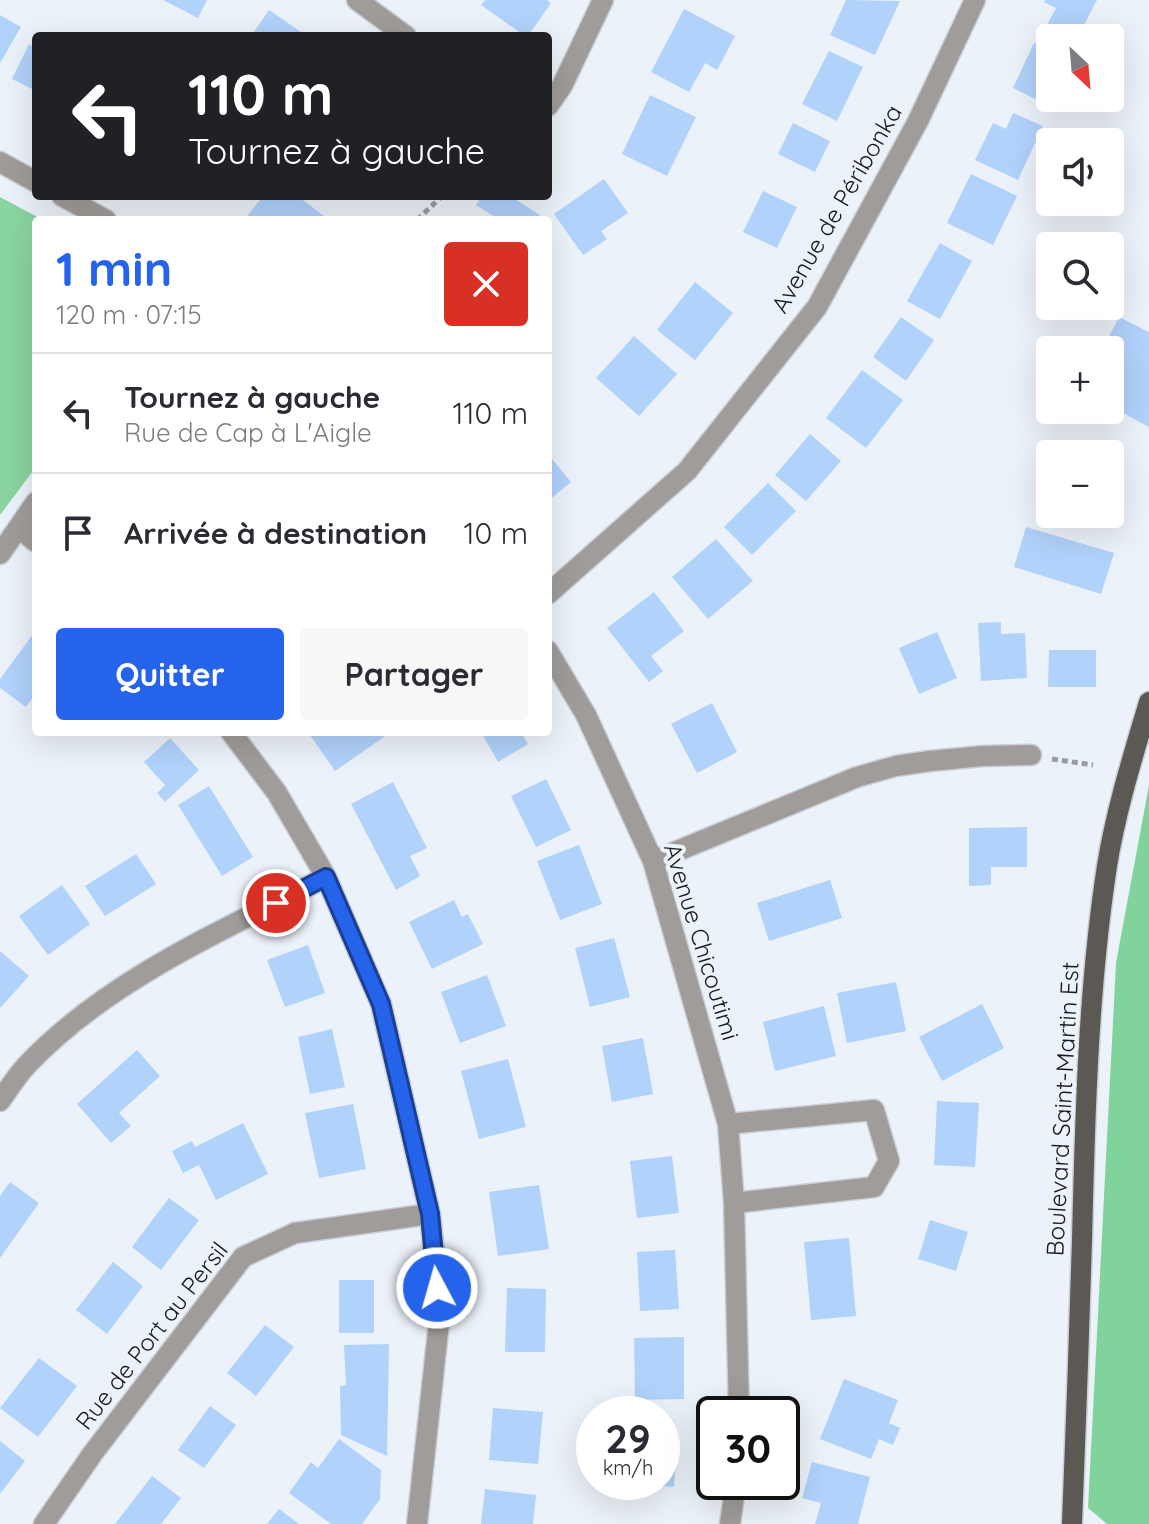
<!DOCTYPE html>
<html lang="fr">
<head>
<meta charset="utf-8">
<style>
	:root { --surface:#fff; --page:#f7f7f7; --text:#2b2b33; --muted:#7c7c81; --line:#e1e1e2; --accent:#2563eb }
	body { margin:0; font-family:Quicksand,sans-serif; background:var(--page); color:var(--text); height:100vh; display:flex; flex-direction:column; font-size:30px; white-space:nowrap }
	* { box-sizing:border-box; margin:0 }
	p { font-size:26px; color:var(--muted) }
	.icon { flex:none; width:44px; height:44px; fill:none; stroke:currentColor; stroke-width:2; stroke-linecap:round; stroke-linejoin:round }
	.map { position:relative; flex:1; overflow:hidden }
	.drawer { position:absolute; left:32px; top:216px; width:520px; height:520px; display:flex; flex-direction:column; background:var(--surface); border-radius:8px; box-shadow:0 8px 32px #0002 }
	.drawer>* { flex:none }
	.top-card { position:absolute; left:32px; top:32px; width:520px; height:168px; border-radius:8px; box-shadow:0 8px 32px #0002; background:#202124; color:#fff; overflow:hidden }
	.needle { width:52px; rotate:154deg }
	.controls { position:absolute; left:1036px; top:24px; display:grid; gap:16px }
	.controls a { display:grid; place-items:center; width:88px; height:88px; border-radius:8px; background:var(--surface); box-shadow:0 8px 32px #0002; font-size:40px }
	.speed { position:absolute; left:576px; top:1396px; display:flex; gap:16px; font-size:40px; font-weight:700; text-align:center }
	.speed>* { display:grid; place-content:center; width:104px; height:104px; border-radius:50%; background:var(--surface); box-shadow:0 8px 32px #0002; line-height:1 }
	.speed small { font-size:20px; font-weight:400 }
	.speed .limit { border:4px solid #111; border-radius:12px; background:#fff; color:#111 }
	.pin { position:absolute; display:grid; place-items:center; width:68px; height:68px; color:#fff; margin:-34px; border:4px solid #fff; border-radius:50%; box-shadow:0 2px 8px #0007 }
	.me { position:absolute; width:88px; margin:-44px; rotate:354deg; stroke-linejoin:round; filter:drop-shadow(0 0 6px #0008) }
	.turn { display:flex; align-items:center; gap:28px; height:168px; padding:0 24px; font-size:36px }
	.turn .icon { width:104px; height:104px; stroke-width:2.5 }
	.turn b { display:block; font-size:56px; line-height:68px }
	.round { display:grid; place-items:center; flex:none; width:84px; height:84px; border-radius:8px; background:var(--page) }
	.overview { display:flex; align-items:center; justify-content:space-between; height:136px; padding:0 24px }
	h1 { font-size:48px; font-weight:700; line-height:60px; color:var(--accent) }
	.action { display:flex; gap:16px; margin-top:auto; padding:16px 24px }
	.action a { flex:1; height:92px; border-radius:8px; background:var(--accent); color:#fff; font-size:32px; font-weight:700; line-height:92px; text-align:center }
	.action a+a { background:var(--page); color:var(--text) }
	ul { padding:0; list-style:none }
	li { display:flex; align-items:center; gap:24px; height:120px; padding:0 24px; border-top:2px solid var(--line) }
	li div { flex:1 }
	li b { display:block; font-size:30px }
	li em { font-style:normal }
	.map>svg:first-child { display:block }
	.green { fill:#89d4a1 }
	.forest { fill:#81d39c }
	.building { fill:#b1d2fb }
	.lines { fill:none; stroke-linecap:round; stroke-linejoin:round }
	.minor-casing { stroke:#cacfd6; stroke-width:23 }
	.major-casing { stroke:#cacfd6; stroke-width:23 }
	.path { stroke:#999da3; stroke-width:5; stroke-dasharray:6 4; stroke-linecap:butt }
	.minor { stroke:#9f9c9a; stroke-width:20 }
	.major { stroke:#5c5853; stroke-width:20 }
	.route-casing { stroke:#184099; stroke-width:20 }
	.route { stroke:#2563eb; stroke-width:14 }
	.labels { text-anchor:middle; stroke-width:8; stroke-linejoin:round; paint-order:stroke }
	.street-label { font-size:24px; fill:#181a1d; stroke:#ecf2f9 }
</style>
</head>
<body>
<div class="map">
<svg width="1149" height="1524" viewBox="0 0 1149 1524">
	<rect width="100%" height="100%" fill="#ecf2f9"/>
	<path class="green" d="M0 197 43 220H36V467L0 515Z"/>
	<path class="forest" d="M1149 785V1524H1107L1088 1508 1116 963Z"/>
	<path class="building" d="M163 0H207L198 18Z
		M485 0H547L551 3 528 36H525L481 5Z
		M846 0 900 1 875 55 830 35Z
		M1045 0H1097L1077 38H1058L1044 31 1056 8 1044 2Z
		M684 9 735 36 717 70 705 63 689 92 651 72Z
		M269 10 307 36H251Z
		M0 15 21 27 0 63Z
		M1034 43 1050 51V98H1056L1051 107 1013 88Z
		M29 44 36 48V91L12 79Z
		M829 51 863 67 837 121 802 104Z
		M650 95 696 117 667 176 622 154Z
		M1013 113 1043 126 1018 180 975 160 993 123 1006 129Z
		M793 123 830 141 815 172 778 154Z
		M971 174 1017 196 993 245 947 223Z
		M604 179 628 213 601 231 607 239 583 255 554 214Z
		M763 191 797 207 777 248 743 232Z
		M263 196H298L329 220H253L248 215Z
		M482 196H510L540 215 537 220H500L476 205Z
		M940 243 972 261 940 319 907 301Z
		M695 282 733 313 695 360 657 330Z
		M901 317 934 340 906 381 873 357Z
		M1119 317 1149 332V427L1110 406V350H1102Z
		M634 336 677 374 639 416 596 378Z
		M862 370 903 400 866 448 826 418Z
		M810 434 841 461 806 501 775 475Z
		M548 454 571 482 548 501Z
		M768 483 796 511 752 555 724 527Z
		M1026 527 1114 553 1101 594 1014 567Z
		M716 539 753 581 708 619 672 577Z
		M654 592 684 631 651 656 663 671 649 682 607 628Z
		M1001 622V634L1025 633 1027 678 981 681 978 623Z
		M36 630V693L26 707 0 688V679Z
		M937 632 957 678 919 694 899 648Z
		M1049 650H1096V687H1048Z
		M712 703 737 752 697 773 671 724Z
		M308 732H381L384 737 335 771Z
		M481 732H521L528 744 498 762Z
		M170 738 199 770 165 802 157 793 165 785 144 762Z
		M546 779 571 830 536 847 511 796Z
		M393 782 427 848 410 856 420 876 396 890 351 804Z
		M209 786 253 857 222 876 178 805Z
		M1027 827V867H991V885L969 886V828Z
		M579 845 602 904 560 920 537 861Z
		M136 854 156 884 105 916 85 886Z
		M830 880 842 918 769 941 757 903Z
		M62 885 90 924 48 955 19 916Z
		M454 900 462 917 468 914 483 944 432 969 409 922Z
		M614 938 630 997 590 1007 575 948Z
		M308 945 325 993 285 1007 267 960Z
		M0 951 29 976 0 1008Z
		M487 975 506 1026 460 1043 441 992Z
		M896 982 906 1031 847 1043 837 993Z
		M982 1004 1004 1048 942 1081 919 1037Z
		M824 1006 836 1056 775 1071 763 1022Z
		M332 1029 345 1087 310 1094 298 1037Z
		M643 1038 653 1094 612 1102 602 1046Z
		M137 1050 160 1076 119 1113 131 1126 111 1143 77 1104Z
		M508 1059 526 1127 479 1139 461 1071Z
		M937 1101 979 1103 975 1167 934 1165Z
		M353 1104 366 1169 319 1178 305 1113Z
		M243 1123 268 1174 216 1200 199 1165 183 1173 172 1151 192 1141 195 1147Z
		M672 1156 679 1213 637 1218 630 1161Z
		M10 1182 39 1203 0 1258V1196Z
		M539 1185 549 1249 498 1256 489 1192Z
		M169 1198 199 1220 161 1270 132 1247Z
		M930 1220 968 1232 956 1271 918 1259Z
		M849 1238 856 1316 811 1320 804 1242Z
		M675 1250 679 1309 640 1311 637 1252Z
		M113 1262 143 1286 107 1334 76 1310Z
		M339 1280H374V1333H339Z
		M507 1288 546 1289 545 1352H505Z
		M265 1325 294 1347 256 1396 227 1373Z
		M684 1337V1399L635 1400 634 1338Z
		M389 1344 387 1456 341 1435 340 1386 346 1385 344 1345Z
		M39 1358 77 1386 38 1437 0 1408Z
		M844 1379 898 1400 889 1423 900 1428 893 1445 879 1439 871 1459 820 1439Z
		M210 1406 236 1425 204 1468 178 1450Z
		M493 1408 543 1412 538 1464 489 1460Z
		M662 1432 678 1433 674 1487 635 1484 636 1482H662Z
		M339 1439 381 1470 380 1499 362 1524H331L289 1493 311 1462 318 1468Z
		M0 1441 25 1461 0 1494Z
		M812 1462 870 1477 858 1524H815L821 1503 802 1498Z
		M152 1476 181 1498 161 1524H115Z
		M485 1489 536 1495 533 1524H481Z
		M279 1509 299 1524H267Z"/>
	<g class="lines">
		<g class="minor-casing">
			<path id="minor" d="M357 0 406 36
				M548 106 562 86 603 0
				M0 162 36 182
				M62 196 106 220
				M19 528 36 542
				M0 554 36 502
				M548 594 687 471 817 307 918 121 975 0
				M548 651 586 715 653 861 728 1124 734 1203 739 1414
				M231 732 277 793 326 877 381 1004 430 1214 440 1313 417 1524
				M653 861 857 777 896 766 930 761 983 756 1031 755
				M0 1101C8 1090 16 1077 26 1066 108 979 221 932 326 877
				M728 1124 874 1110 889 1161 874 1187 734 1203
				M44 1524 93 1453 243 1257 295 1233 430 1214
				M730 1524 736 1482"/>
		</g>
		<g class="major-casing">
			<path id="major" d="M1072 1524C1076 1429 1079 1335 1082 1240 1085 1115 1088 990 1107 866 1116 810 1133 756 1149 702"/>
		</g>
		<path class="path" d="M417 220 442 196
			M1052 759 1093 765"/>
		<use href="#minor" class="minor"/>
		<use href="#major" class="major"/>
	</g>
	<g class="lines">
		<g class="route-casing">
			<path id="route" d="M276 903 326 877 381 1004 430 1214 437 1288"/>
		</g>
		<use href="#route" class="route"/>
	</g>
	<g class="labels">
		<g class="street-label">
			<text transform="translate(837 209) rotate(-60)" y="8">Avenue de Péribonka</text>
			<text transform="translate(701 942) rotate(73)" y="8">Avenue Chicoutimi</text>
			<text transform="translate(1063 1109) rotate(-87)" y="8">Boulevard Saint-Martin Est</text>
			<text transform="translate(152 1336) rotate(-52)" y="8">Rue de Port au Persil</text>
		</g>
	</g>
</svg>
<div class="controls">
<a><svg class="needle" viewBox="-14 -14 28 28"><path d="M0-13l5 13h-10z" fill="#e53935"/><path d="M0 13l5-13h-10z" fill="#7c7c81"/></svg></a>
<a><svg class="icon" aria-label="sound" viewBox="0 0 24 24"><path d="M4 9h4l5-4v14l-5-4H4zM17 9q2 3 0 6"/></svg></a>
<a><svg class="icon" aria-label="search" viewBox="0 0 24 24"><circle cx="10" cy="10" r="6"/><path d="M15 15l6 6"/></svg></a>
<a>+</a>
<a>−</a>
</div>
<div class="speed"><div>29<small>km/h</small></div><div class="limit">30</div></div>
<div class="pin" style="left:276px;top:903px;background:#d93025"><svg class="icon" aria-label="arrive" viewBox="0 0 24 24"><path d="M6 21V4h12l-3 4 3 4H6"/></svg></div>
<svg class="me" style="left:437px;top:1288px" viewBox="-20 -20 40 40"><circle r="17" fill="#2563eb" stroke="#fff" stroke-width="3"/><path d="M0-11L8 9 0 5-8 9z" fill="#fff"/></svg>
<div class="top-card">
<div class="turn"><svg class="icon" aria-label="left" viewBox="0 0 24 24"><path d="M17 20v-9H6M10 6l-5 5 5 5"/></svg><div><b>110 m</b>Tournez à gauche</div></div>
</div>
<section class="drawer">
<div class="overview"><div><h1>1 min</h1><p>120 m · 07:15</p></div><a class="round" style="background:#d93025;color:#fff"><svg class="icon" aria-label="close" viewBox="0 0 24 24"><path d="M6 6l12 12M18 6L6 18"/></svg></a></div>
<ul>
<li><svg class="icon" aria-label="left" viewBox="0 0 24 24"><path d="M17 20v-9H6M10 6l-5 5 5 5"/></svg><div><b>Tournez à gauche</b><p>Rue de Cap à L'Aigle</p></div><em>110 m</em></li>
<li><svg class="icon" aria-label="arrive" viewBox="0 0 24 24"><path d="M6 21V4h12l-3 4 3 4H6"/></svg><div><b>Arrivée à destination</b></div><em>10 m</em></li>
</ul>
<div class="action"><a>Quitter</a><a>Partager</a></div>
</section>
</div>
</body>
</html>
